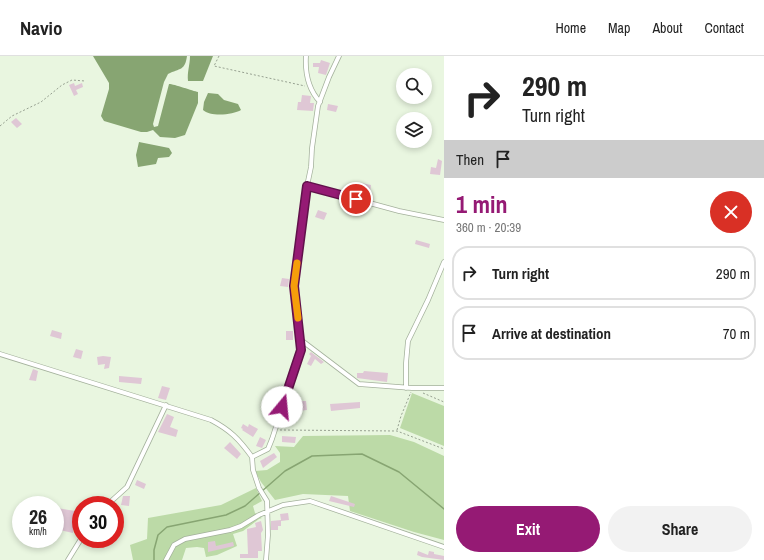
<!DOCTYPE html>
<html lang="en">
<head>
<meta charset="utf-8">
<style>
	:root { --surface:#fff; --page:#f2f2f2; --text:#222; --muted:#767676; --line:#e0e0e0; --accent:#951a74 }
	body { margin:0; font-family:"Archivo Narrow",sans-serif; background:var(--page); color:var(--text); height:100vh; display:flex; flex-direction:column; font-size:15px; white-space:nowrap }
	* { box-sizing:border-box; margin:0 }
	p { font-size:13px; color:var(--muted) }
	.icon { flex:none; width:22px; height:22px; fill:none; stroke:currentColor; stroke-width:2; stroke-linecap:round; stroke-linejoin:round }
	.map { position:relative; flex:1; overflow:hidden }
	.side { display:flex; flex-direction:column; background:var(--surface); width:320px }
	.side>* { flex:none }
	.hud { background:#fff; color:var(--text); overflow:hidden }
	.buttons { position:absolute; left:396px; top:12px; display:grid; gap:8px }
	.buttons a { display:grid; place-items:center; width:36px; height:36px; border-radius:50%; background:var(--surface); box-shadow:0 2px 6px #0003; font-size:20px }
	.speed { position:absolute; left:12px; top:440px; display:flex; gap:8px; font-size:20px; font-weight:700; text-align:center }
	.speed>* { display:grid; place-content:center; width:52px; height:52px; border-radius:50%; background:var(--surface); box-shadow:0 2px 6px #0003; line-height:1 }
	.speed small { font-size:10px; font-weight:400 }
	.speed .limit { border:6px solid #d22; background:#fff; color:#111 }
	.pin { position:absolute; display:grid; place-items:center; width:34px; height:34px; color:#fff; margin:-17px; border:2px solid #fff; border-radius:50%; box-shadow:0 1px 4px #0007 }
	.me { position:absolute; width:44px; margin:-22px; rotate:17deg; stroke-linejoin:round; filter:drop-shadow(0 0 3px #0008) }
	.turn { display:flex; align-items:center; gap:14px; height:84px; padding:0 12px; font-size:18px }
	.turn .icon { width:52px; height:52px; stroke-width:2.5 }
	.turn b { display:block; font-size:28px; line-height:34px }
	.then { display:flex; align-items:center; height:38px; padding:0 12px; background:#0003; gap:8px; font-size:15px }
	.round { display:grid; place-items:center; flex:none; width:42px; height:42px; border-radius:21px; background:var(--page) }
	.headline { display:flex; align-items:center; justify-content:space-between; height:68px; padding:0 12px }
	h1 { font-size:24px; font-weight:700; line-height:30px; color:var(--accent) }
	.button { display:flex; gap:8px; margin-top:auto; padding:8px 12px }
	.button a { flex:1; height:46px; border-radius:24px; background:var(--accent); color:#fff; font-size:16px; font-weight:700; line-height:46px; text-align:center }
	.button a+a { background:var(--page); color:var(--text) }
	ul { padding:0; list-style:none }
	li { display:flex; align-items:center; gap:12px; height:54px; margin:0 8px 6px; padding:0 4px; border:2px solid var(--line); border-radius:16px }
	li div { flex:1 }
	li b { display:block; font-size:15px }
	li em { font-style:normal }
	header { display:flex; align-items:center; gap:24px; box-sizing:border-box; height:56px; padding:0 20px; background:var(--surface); border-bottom:1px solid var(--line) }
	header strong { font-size:19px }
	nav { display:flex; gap:22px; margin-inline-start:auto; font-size:14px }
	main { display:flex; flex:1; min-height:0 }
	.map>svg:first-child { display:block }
	.green { fill:#bcdaa7 }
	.water { fill:#87a572 }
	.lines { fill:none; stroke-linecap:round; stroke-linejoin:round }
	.stream { stroke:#87a572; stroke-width:1.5 }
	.building { fill:#dfc7d5 }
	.minor-casing { stroke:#a4b19c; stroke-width:5.5 }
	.path { stroke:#97a191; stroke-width:1; stroke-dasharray:2 2; stroke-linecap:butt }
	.minor { stroke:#fff; stroke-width:4 }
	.route-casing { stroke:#61114b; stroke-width:10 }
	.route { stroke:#951a74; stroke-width:7 }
	.slow { stroke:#f59e0b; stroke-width:7 }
</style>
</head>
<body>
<header>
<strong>Navio</strong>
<nav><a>Home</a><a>Map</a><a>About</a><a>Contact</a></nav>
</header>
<main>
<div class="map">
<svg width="444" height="504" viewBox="0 0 444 504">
	<rect width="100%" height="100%" fill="#e9f6e0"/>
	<path class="green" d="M412 337 444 350V390L400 372Z
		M390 379 414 386 444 400V484L414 476 350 455 348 440 303 438 275 444 261 426 255 415 267 414 280 406V397L275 390 294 391 303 380Z
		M256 432 262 445 253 450 255 457 262 462 259 463 243 475 233 478 237 490 217 499 206 501 204 492 197 491 186 492 182 504H133L130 489 147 483 148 462 221 449Z"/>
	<path class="water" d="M93 0H187C185 15 180 12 168 18L164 26 153 68 154 71 158 70 169 28C174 28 193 35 198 36V47L185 79 175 82 160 81 153 74 147 76H141L104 65 101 60 109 33V27Z
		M190 0H213L203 25H188C187 16 190 9 190 0Z
		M208 37 218 38 224 44 238 48 241 54C233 59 210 61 203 54L204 46Z
		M139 86 169 92 172 97 169 101 158 102 156 108 138 111 136 99Z"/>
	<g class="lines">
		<path class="stream" d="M154 504V494L158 479 167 471 226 459 245 450 285 415 312 400 362 398 399 416 444 453"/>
	</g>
	<path class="building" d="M321 4 330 7 326 19 318 17 319 11H313V7H320Z
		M74 27 75 30 82 27 83 31 76 34 78 38 74 40 69 29Z
		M302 39 311 40 310 47H314L313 55 297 54 298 46H301Z
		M328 48 338 50 336 56 327 54Z
		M16 62 22 68 17 72 11 66Z
		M438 103 442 105 440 119 430 118 431 111 436 112Z
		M361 127 371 129 370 137 360 136Z
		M318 154 327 157 324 164 315 161Z
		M416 184 430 188 429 192 415 188Z
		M282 222 289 223 288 231 280 230Z
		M52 274 62 277 61 283 50 280Z
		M286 275H293V284H286Z
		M76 293 83 295 81 303 73 301Z
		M311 296 324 306 321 308 315 303 311 310 307 308 311 300 309 298Z
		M103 300 111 301 109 312 104 313 105 308 98 309 97 301Z
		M33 313 38 315 36 325 29 324Z
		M364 315 388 317 387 326 357 322V317H363Z
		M119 320 142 322 141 328 119 326Z
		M162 330 170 332 166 344 158 342Z
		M290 343 294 345H306L307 354 288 356Z
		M360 346V352L331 355 330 348Z
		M167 358 174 361 170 371 178 374 176 381 158 376Z
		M243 368 248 371 249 368 258 373 253 381 242 374 243 373 241 372Z
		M282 380 296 381 295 387 282 386Z
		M260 381 266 384 262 392 256 390Z
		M230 386 241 398 237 403 224 392Z
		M274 397 277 401 263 412 260 405Z
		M137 424 146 428 144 433 135 429Z
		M123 440H130L129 450 121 449Z
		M331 440 355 448 354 451 329 445Z
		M57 452 81 456V476L73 473V477L55 473Z
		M288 457 289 464 281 465V470H278V474H271V465L281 464 280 458Z
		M261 465 263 474 261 477 262 495H258V502H240V498H248L247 473 256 471 255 467Z
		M215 485 216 490 233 486 234 490 208 496V486Z
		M418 495 428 499 429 495 434 496V498L444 500V504L422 501 417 499Z"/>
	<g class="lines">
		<g class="minor-casing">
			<path id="minor" d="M306 0C305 16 308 33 320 46
				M307 130 399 155 444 164
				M301 284 359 328 412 332H444
				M0 298 211 364C230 374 239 383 252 401
				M406 332V307L408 285 428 244 444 206
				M107 449 127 431 166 349
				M68 504 81 483
				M166 504 174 489 185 483 230 474 241 470 259 459 283 449 310 445 444 491
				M266 504 268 479 267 445 259 432 253 414 252 401 268 393 272 383 301 294 294 230 296 212 303 169 307 130 311 111 312 92 318 50 329 21 339 0"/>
		</g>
		<path class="path" d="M219 0 214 10 305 30
			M0 70 12 60 41 46 62 29 72 24 85 25
			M423 337 444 346
			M280 374 397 375 444 393
			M397 374 401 360 411 336"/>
		<use href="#minor" class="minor"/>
	</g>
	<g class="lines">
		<g class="route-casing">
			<path id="route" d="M282 351 301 294 294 230 307 130 356 143"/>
		</g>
		<use href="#route" class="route"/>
		<path class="slow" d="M297 207 294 230 298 262"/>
	</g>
</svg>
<div class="buttons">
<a><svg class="icon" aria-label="search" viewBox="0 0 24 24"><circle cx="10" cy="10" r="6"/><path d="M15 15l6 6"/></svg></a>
<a><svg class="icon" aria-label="layers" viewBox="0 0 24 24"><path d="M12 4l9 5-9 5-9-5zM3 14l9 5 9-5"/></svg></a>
</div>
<div class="speed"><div>26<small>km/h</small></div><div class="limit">30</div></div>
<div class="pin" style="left:356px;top:143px;background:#d93025"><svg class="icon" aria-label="arrive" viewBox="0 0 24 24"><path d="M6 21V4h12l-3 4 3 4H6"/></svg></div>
<svg class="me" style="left:282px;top:351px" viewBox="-20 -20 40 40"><circle r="19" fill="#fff"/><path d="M0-13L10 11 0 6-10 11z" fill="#951a74"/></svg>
</div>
<section class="side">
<div class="hud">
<div class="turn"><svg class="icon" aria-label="right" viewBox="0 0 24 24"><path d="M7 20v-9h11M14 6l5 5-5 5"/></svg><div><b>290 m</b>Turn right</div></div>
<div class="then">Then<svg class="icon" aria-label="arrive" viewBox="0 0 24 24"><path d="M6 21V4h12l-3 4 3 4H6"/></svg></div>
</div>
<div class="headline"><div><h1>1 min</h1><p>360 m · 20:39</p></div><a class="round" style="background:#d93025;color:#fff"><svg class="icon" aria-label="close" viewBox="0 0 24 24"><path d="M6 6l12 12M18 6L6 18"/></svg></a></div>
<ul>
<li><svg class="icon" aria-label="right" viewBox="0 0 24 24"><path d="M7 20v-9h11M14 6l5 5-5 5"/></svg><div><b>Turn right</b></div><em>290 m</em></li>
<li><svg class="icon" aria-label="arrive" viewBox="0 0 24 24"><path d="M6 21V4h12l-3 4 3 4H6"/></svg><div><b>Arrive at destination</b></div><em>70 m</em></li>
</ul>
<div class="button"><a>Exit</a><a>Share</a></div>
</section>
</main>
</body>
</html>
